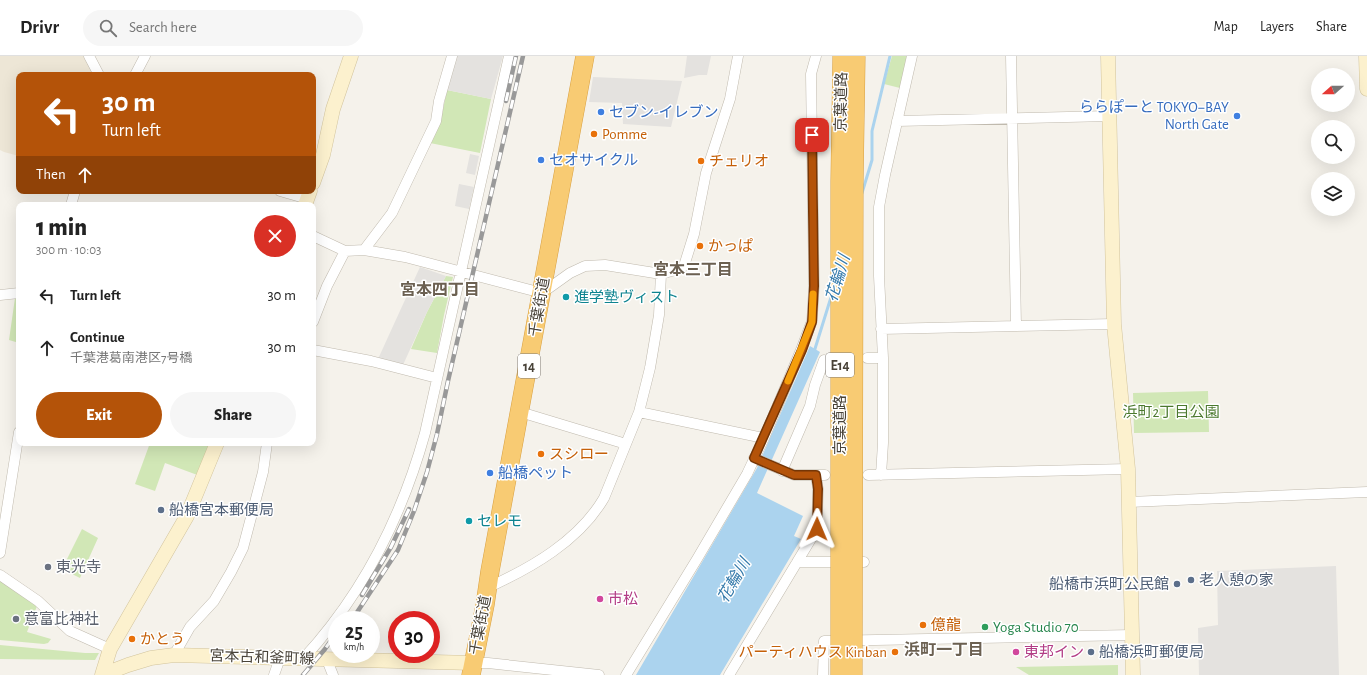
<!DOCTYPE html>
<html lang="en">
<head>
<meta charset="utf-8">
<style>
	:root { --surface:#fff; --page:#f6f6f6; --text:#222; --muted:#767676; --line:#e0e0e0; --accent:#b45309 }
	body { margin:0; font-family:"Alegreya Sans","Noto Sans JP",sans-serif; background:var(--page); color:var(--text); height:100vh; display:flex; flex-direction:column; font-size:15px; white-space:nowrap }
	* { box-sizing:border-box; margin:0 }
	p { font-size:13px; color:var(--muted) }
	.icon { flex:none; width:22px; height:22px; fill:none; stroke:currentColor; stroke-width:2; stroke-linecap:round; stroke-linejoin:round }
	.map { position:relative; flex:1; overflow:hidden }
	.panel { position:absolute; left:16px; top:146px; width:300px; height:244px; display:flex; flex-direction:column; background:var(--surface); border-radius:8px; box-shadow:0 4px 16px #0002 }
	.panel>* { flex:none }
	.guide { position:absolute; left:16px; top:16px; width:300px; height:122px; border-radius:8px; box-shadow:0 4px 16px #0002; background:#b45309; color:#fff; overflow:hidden }
	.needle { width:26px; rotate:249deg }
	.tools { position:absolute; left:1311px; top:12px; display:grid; gap:8px }
	.tools a { display:grid; place-items:center; width:44px; height:44px; border-radius:50%; background:var(--surface); box-shadow:0 4px 16px #0002; font-size:20px }
	.speed { position:absolute; left:328px; top:555px; display:flex; gap:8px; font-size:20px; font-weight:700; text-align:center }
	.speed>* { display:grid; place-content:center; width:52px; height:52px; border-radius:50%; background:var(--surface); box-shadow:0 4px 16px #0002; line-height:1 }
	.speed small { font-size:10px; font-weight:400 }
	.speed .limit { border:6px solid #d22; background:#fff; color:#111 }
	.pin { position:absolute; display:grid; place-items:center; width:34px; height:34px; color:#fff; margin:-17px; border-radius:8px; box-shadow:0 2px 6px #0006 }
	.me { position:absolute; width:44px; margin:-22px; rotate:1deg; stroke-linejoin:round; filter:drop-shadow(0 0 3px #0008) }
	.turn { display:flex; align-items:center; gap:14px; height:84px; padding:0 20px; font-size:18px }
	.turn .icon { width:52px; height:52px; stroke-width:2.5 }
	.turn b { display:block; font-size:28px; line-height:34px }
	.then { display:flex; align-items:center; height:38px; padding:0 20px; background:#0003; gap:8px; font-size:15px }
	.round { display:grid; place-items:center; flex:none; width:42px; height:42px; border-radius:21px; background:var(--page) }
	.headline { display:flex; align-items:center; justify-content:space-between; height:68px; padding:0 20px }
	h1 { font-size:24px; font-weight:800; line-height:30px }
	.action { display:flex; gap:8px; margin-top:auto; padding:8px 20px }
	.action a { flex:1; height:46px; border-radius:24px; background:var(--accent); color:#fff; font-size:16px; font-weight:800; line-height:46px; text-align:center }
	.action a+a { background:var(--page); color:var(--text) }
	ul { padding:0; list-style:none }
	li { display:flex; align-items:center; gap:12px; height:52px; padding:0 20px }
	li div { flex:1 }
	li b { display:block; font-size:15px }
	li em { font-style:normal }
	header { display:flex; align-items:center; gap:24px; box-sizing:border-box; height:56px; padding:0 20px; background:var(--surface); border-bottom:1px solid var(--line) }
	header strong { font-size:19px }
	nav { display:flex; gap:22px; margin-inline-start:auto; font-size:14px }
	.search { width:280px; height:36px; background:var(--page); display:flex; align-items:center; gap:10px; box-sizing:border-box; padding:0 14px; border-radius:22px; color:var(--muted); font-size:15px }
	.map>svg:first-child { display:block }
	.education { fill:#ede6d6 }
	.green { fill:#d1e7b6 }
	.parking { fill:#e4e2df }
	.water { fill:#abd3ee }
	.lines { fill:none; stroke-linecap:round; stroke-linejoin:round }
	.stream { stroke:#abd3ee; stroke-width:3 }
	.street-casing { stroke:#c0baae; stroke-width:11 }
	.secondary-casing { stroke:#d2c49d; stroke-width:15 }
	.highway-casing { stroke:#d8a042; stroke-width:19 }
	.street { stroke:#fff; stroke-width:10 }
	.secondary { stroke:#fcf1ce; stroke-width:14 }
	.highway { stroke:#f8cb73; stroke-width:18 }
	.rail-casing { stroke:#999; stroke-width:4.5 }
	.rail { stroke:#fff; stroke-width:3; stroke-dasharray:9; stroke-linecap:butt }
	.highway-bridge-casing { stroke:#d8a042; stroke-width:19; stroke-linecap:butt }
	.highway-bridge { stroke:#f8cb73; stroke-width:18 }
	.route-casing { stroke:#753606; stroke-width:10 }
	.route { stroke:#b45309; stroke-width:7 }
	.slow { stroke:#f59e0b; stroke-width:7 }
	.shop-dot { fill:#3f7fe0; stroke:#fff; stroke-width:1.5 }
	.food-dot { fill:#e8710a; stroke:#fff; stroke-width:1.5 }
	.culture-dot { fill:#0f9aa8; stroke:#fff; stroke-width:1.5 }
	.service-dot { fill:#5c6f8a; stroke:#fff; stroke-width:1.5 }
	.worship-dot { fill:#6b7280; stroke:#fff; stroke-width:1.5 }
	.hotel-dot { fill:#d1479c; stroke:#fff; stroke-width:1.5 }
	.leisure-dot { fill:#2e9e5b; stroke:#fff; stroke-width:1.5 }
	.labels { text-anchor:middle; stroke-width:3; stroke-linejoin:round; paint-order:stroke }
	.shield { fill:#fff; stroke:#807b74; stroke-width:1 }
	.shield-label { font-size:14px; font-weight:bold; fill:#494339 }
	.street-label { font-size:15px; fill:#494339; stroke:#fff }
	.shop-label { font-size:15px; fill:#366cbe; stroke:#fff; text-anchor:start }
	.food-label { font-size:15px; fill:#c56008; stroke:#fff; text-anchor:start }
	.culture-label { font-size:15px; fill:#0d838f; stroke:#fff; text-anchor:start }
	.park-label { font-size:15px; fill:#4b792e; stroke:#fff }
	.service-label { font-size:15px; fill:#4e5e75; stroke:#fff; text-anchor:start }
	.worship-label { font-size:15px; fill:#5b616d; stroke:#fff; text-anchor:start }
	.hotel-label { font-size:15px; fill:#b23c85; stroke:#fff; text-anchor:start }
	.leisure-label { font-size:15px; fill:#27864d; stroke:#fff; text-anchor:start }
	.neighbourhood-label { font-size:16px; font-weight:bold; fill:#6b6051; stroke:#fff }
	.water-label { font-size:16px; font-style:italic; fill:#3379aa; stroke:#fff }
</style>
</head>
<body>
<header>
<strong>Drivr</strong>
<div class="search"><svg class="icon" aria-label="search" viewBox="0 0 24 24"><circle cx="10" cy="10" r="6"/><path d="M15 15l6 6"/></svg>Search here</div>
<nav><a>Map</a><a>Layers</a><a>Share</a></nav>
</header>
<div class="map">
<svg width="1367" height="619" viewBox="0 0 1367 619">
	<rect width="100%" height="100%" fill="#f5f2eb"/>
	<path class="education" d="M0 0H86L96 19H19V100L4 96 0 94Z"/>
	<path class="green" d="M892 0H907L900 32 884 28Z
		M447 34 491 43 480 97 430 87 441 63Z
		M446 220 453 221 444 259 437 297 411 293 427 256Z
		M19 241V287L9 284 15 242Z
		M1208 335 1209 376 1134 377 1133 337Z
		M150 387H213L200 420 165 407 155 435 135 428Z
		M82 473 98 482 80 522 62 513Z
		M0 524 37 550 27 576 51 583 48 587 44 588 0 584Z
		M0 589 85 597H99L95 604 0 603Z
		M1118 609V619H1029L1016 611Z"/>
	<path class="parking" d="M456 0H503L491 43 447 34Z
		M687 0H711L707 19H699L684 22Z
		M593 21 682 25 671 71 623 68 622 47 589 46Z
		M470 98 479 100 475 119 466 117Z
		M459 128 474 131 469 153 455 150Z
		M420 211 446 220 427 256 403 309 378 303Z
		M1336 510 1339 619H1199L1198 572 1218 569 1217 515Z"/>
	<path class="water" d="M810 290 820 296 757 437 803 460 794 480 801 483 720 619H636L757 412Z"/>
	<g class="lines">
		<path class="stream" d="M862 137 872 104V75L890 0
			M814 296 832 238"/>
		<g class="street-casing">
			<path id="street" d="M89 0 99 19
				M1011 0 1016 270
				M135 19 145 0
				M897 65 1109 60
				M280 135 308 143
				M71 149 75 135
				M313 180 345 195 364 194 405 201 542 237 570 217 585 210 605 209 661 218 679 213 684 210 694 178 706 117 730 43 738 0
				M364 194 392 157 436 65 439 45 452 0
				M0 239 19 237
				M313 266 327 230 345 195
				M881 273 1114 268
				M313 294 371 305 437 322
				M867 302H883
				M520 356 626 388
				M639 356 764 382
				M754 402 794 419H825
				M782 415 810 350 815 329 824 304
				M868 419 1128 413
				M881 419 883 387V302L879 220V151L885 119 912 0
				M1129 446 1367 436
				M0 497 19 376
				M797 506H864
				M0 519 38 545 70 575 110 593
				M487 532C531 512 579 485 604 442L639 356 650 312 659 259 661 218
				M174 599 190 571 214 545 231 516 243 492 263 416 267 387
				M303 603C362 539 402 460 425 377L509 0
				M327 604 333 619
				M473 607H488L599 619
				M274 619 280 602
				M626 619 697 503 747 418 764 382 801 294 812 265 814 230 811 18 816 0
				M729 619 817 473 818 433 816 419
				M823 619 824 585 1132 579"/>
		</g>
		<g class="secondary-casing">
			<path id="secondary" d="M1108 0 1114 268 1128 413 1133 619
				M1366 0 1367 33
				M313 127 323 99 333 53 351 0
				M305 149 310 135
				M102 619 128 609 151 602 174 599 473 607
				M102 619 110 593 187 460 217 387"/>
		</g>
		<g class="highway-casing">
			<path id="highway" d="M471 619 485 549 490 515 585 0"/>
		</g>
		<use href="#street" class="street"/>
		<use href="#secondary" class="secondary"/>
		<use href="#highway" class="highway"/>
		<g class="rail-casing">
			<path id="rail" d="M506 45 516 0
				M362 539 391 491 409 453
				M352 564 398 494 414 455 427 416 437 378 448 325 523 0
				M303 619 325 593 337 576"/>
		</g>
		<use href="#rail" class="rail"/>
		<g class="highway-bridge-casing">
			<path id="highway-bridge" d="M840 619V125L842 0
				M853 619 854 126 856 0"/>
		</g>
		<use href="#highway-bridge" class="highway-bridge"/>
	</g>
	<g class="lines">
		<g class="route-casing">
			<path id="route" d="M812 79 814 230 812 266 802 294 754 402 794 419H816L818 433 817 473"/>
		</g>
		<use href="#route" class="route"/>
		<path class="slow" d="M788 325 812 266 813 238"/>
	</g>
	<g class="shop-dot">
		<circle cx="601" cy="56" r="4"/>
		<circle cx="1237" cy="60" r="4"/>
		<circle cx="541" cy="104" r="4"/>
		<circle cx="490" cy="417" r="4"/>
	</g>
	<g class="food-dot">
		<circle cx="594" cy="78" r="4"/>
		<circle cx="701" cy="105" r="4"/>
		<circle cx="700" cy="190" r="4"/>
		<circle cx="541" cy="398" r="4"/>
		<circle cx="923" cy="569" r="4"/>
		<circle cx="132" cy="583" r="4"/>
		<circle cx="895" cy="596" r="4"/>
	</g>
	<g class="culture-dot">
		<circle cx="566" cy="241" r="4"/>
		<circle cx="469" cy="465" r="4"/>
	</g>
	<g class="service-dot">
		<circle cx="161" cy="454" r="4"/>
		<circle cx="1191" cy="524" r="4"/>
		<circle cx="1177" cy="528" r="4"/>
		<circle cx="1091" cy="596" r="4"/>
	</g>
	<g class="worship-dot">
		<circle cx="48" cy="511" r="4"/>
		<circle cx="16" cy="563" r="4"/>
	</g>
	<g class="hotel-dot">
		<circle cx="600" cy="543" r="4"/>
		<circle cx="1016" cy="596" r="4"/>
	</g>
	<circle class="leisure-dot" cx="985" cy="571" r="4"/>
	<g class="labels">
		<g class="shield">
			<rect x="826" y="297" width="28" height="24" rx="3"/>
			<rect x="518" y="298" width="22" height="24" rx="3"/>
		</g>
		<g class="shield-label">
			<text x="840" y="314">E14</text>
			<text x="529" y="315">14</text>
		</g>
		<g class="street-label">
			<text transform="translate(841 46) rotate(-89)" y="5">京葉道路</text>
			<text transform="translate(539 251) rotate(-80)" y="5">千葉街道</text>
			<text transform="translate(840 369) rotate(-90)" y="5">京葉道路</text>
			<text transform="translate(480 569) rotate(-79)" y="5">千葉街道</text>
			<text transform="translate(262 601) rotate(2)" y="5">宮本古和釜町線</text>
		</g>
		<g class="shop-label">
			<text x="1229" y="56" text-anchor="end">ららぽーと TOKYO−BAY<tspan x="1229" dy="17">North Gate</tspan></text>
			<text x="609" y="61">セブン-イレブン</text>
			<text x="549" y="109">セオサイクル</text>
			<text x="498" y="422">船橋ペット</text>
		</g>
		<g class="food-label">
			<text x="602" y="83">Pomme</text>
			<text x="709" y="110">チェリオ</text>
			<text x="708" y="195">かっぱ</text>
			<text x="549" y="403">スシロー</text>
			<text x="931" y="574">億龍</text>
			<text x="140" y="588">かとう</text>
			<text x="887" y="601" text-anchor="end">パーティハウス Kinban</text>
		</g>
		<g class="culture-label">
			<text x="574" y="246">進学塾ヴィスト</text>
			<text x="477" y="470">セレモ</text>
		</g>
		<g class="park-label">
			<text x="1171" y="361">浜町2丁目公園</text>
		</g>
		<g class="service-label">
			<text x="169" y="459">船橋宮本郵便局</text>
			<text x="1199" y="529">老人憩の家</text>
			<text x="1169" y="533" text-anchor="end">船橋市浜町公民館</text>
			<text x="1099" y="601">船橋浜町郵便局</text>
		</g>
		<g class="worship-label">
			<text x="56" y="516">東光寺</text>
			<text x="24" y="568">意富比神社</text>
		</g>
		<g class="hotel-label">
			<text x="608" y="548">市松</text>
			<text x="1024" y="601">東邦イン</text>
		</g>
		<g class="leisure-label">
			<text x="993" y="576">Yoga Studio 70</text>
		</g>
		<g class="neighbourhood-label">
			<text x="693" y="219">宮本三丁目</text>
			<text x="440" y="239">宮本四丁目</text>
			<text x="944" y="599">浜町一丁目</text>
		</g>
		<g class="water-label">
			<text transform="translate(837 222) rotate(-73)" y="6">花輪川</text>
			<text transform="translate(733 524) rotate(-60)" y="6">花輪川</text>
		</g>
	</g>
</svg>
<div class="tools">
<a><svg class="needle" viewBox="-14 -14 28 28"><path d="M0-13l5 13h-10z" fill="#e53935"/><path d="M0 13l5-13h-10z" fill="#767676"/></svg></a>
<a><svg class="icon" aria-label="search" viewBox="0 0 24 24"><circle cx="10" cy="10" r="6"/><path d="M15 15l6 6"/></svg></a>
<a><svg class="icon" aria-label="layers" viewBox="0 0 24 24"><path d="M12 4l9 5-9 5-9-5zM3 14l9 5 9-5"/></svg></a>
</div>
<div class="speed"><div>25<small>km/h</small></div><div class="limit">30</div></div>
<div class="pin" style="left:812px;top:79px;background:#d93025"><svg class="icon" aria-label="arrive" viewBox="0 0 24 24"><path d="M6 21V4h12l-3 4 3 4H6"/></svg></div>
<svg class="me" style="left:817px;top:473px" viewBox="-20 -20 40 40"><path d="M0-17L14 15 0 8-14 15z" fill="#b45309" stroke="#fff" stroke-width="4"/></svg>
<div class="guide">
<div class="turn"><svg class="icon" aria-label="left" viewBox="0 0 24 24"><path d="M17 20v-9H6M10 6l-5 5 5 5"/></svg><div><b>30 m</b>Turn left</div></div>
<div class="then">Then<svg class="icon" aria-label="ahead" viewBox="0 0 24 24"><path d="M12 20V5M6 11l6-6 6 6"/></svg></div>
</div>
<section class="panel">
<div class="headline"><div><h1>1 min</h1><p>300 m · 10:03</p></div><a class="round" style="background:#d93025;color:#fff"><svg class="icon" aria-label="close" viewBox="0 0 24 24"><path d="M6 6l12 12M18 6L6 18"/></svg></a></div>
<ul>
<li><svg class="icon" aria-label="left" viewBox="0 0 24 24"><path d="M17 20v-9H6M10 6l-5 5 5 5"/></svg><div><b>Turn left</b></div><em>30 m</em></li>
<li><svg class="icon" aria-label="ahead" viewBox="0 0 24 24"><path d="M12 20V5M6 11l6-6 6 6"/></svg><div><b>Continue</b><p>千葉港葛南港区7号橋</p></div><em>30 m</em></li>
</ul>
<div class="action"><a>Exit</a><a>Share</a></div>
</section>
</div>
</body>
</html>
